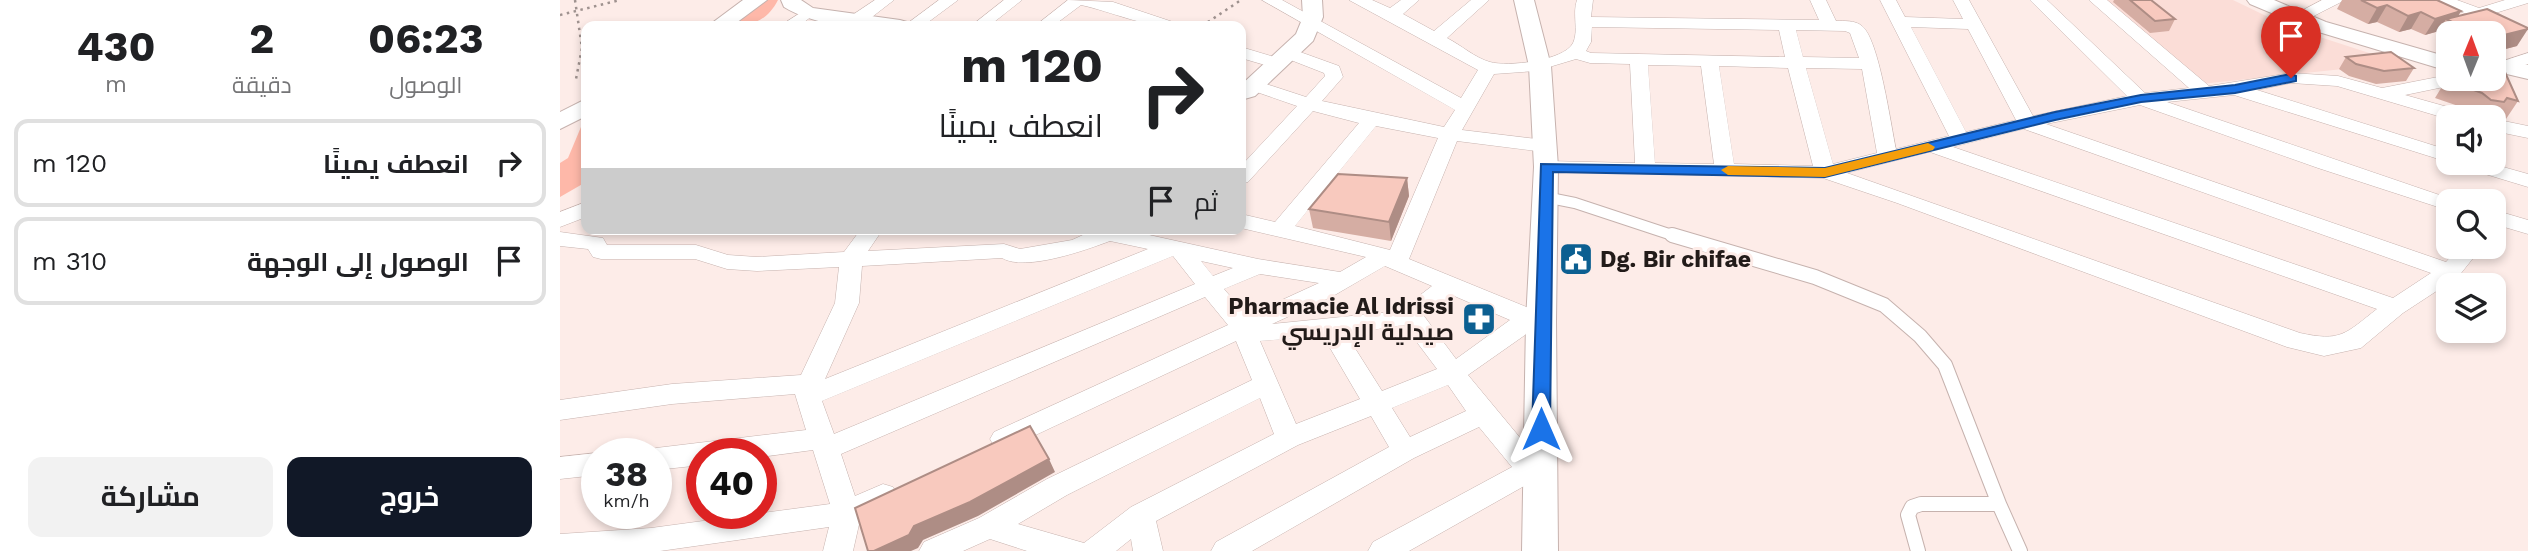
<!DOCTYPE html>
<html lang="ar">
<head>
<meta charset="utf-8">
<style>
	:root { --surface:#fff; --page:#f2f2f2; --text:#202124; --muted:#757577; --line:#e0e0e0; --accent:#111827 }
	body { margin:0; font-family:"Work Sans",Cairo,sans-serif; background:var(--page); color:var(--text); direction:rtl; height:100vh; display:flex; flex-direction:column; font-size:26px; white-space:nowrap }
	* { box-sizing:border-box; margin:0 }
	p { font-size:23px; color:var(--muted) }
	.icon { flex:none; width:38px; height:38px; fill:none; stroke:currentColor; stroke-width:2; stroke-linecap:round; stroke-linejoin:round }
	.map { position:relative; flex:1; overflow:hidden; direction:ltr }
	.details { display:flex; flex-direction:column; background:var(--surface); width:560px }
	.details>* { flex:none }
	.guide { position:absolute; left:21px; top:21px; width:665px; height:214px; border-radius:14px; box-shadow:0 4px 10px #0003; direction:rtl; background:#fff; color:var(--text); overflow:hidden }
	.needle { width:46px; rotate:1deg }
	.fabs { position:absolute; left:1876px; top:21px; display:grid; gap:14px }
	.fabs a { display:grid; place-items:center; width:70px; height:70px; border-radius:14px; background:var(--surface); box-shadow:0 4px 10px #0003; font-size:35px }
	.speed { position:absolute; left:21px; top:438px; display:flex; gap:14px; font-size:35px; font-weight:700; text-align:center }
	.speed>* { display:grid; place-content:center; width:91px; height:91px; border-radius:50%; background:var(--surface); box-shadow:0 4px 10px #0003; line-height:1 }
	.speed small { font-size:18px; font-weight:400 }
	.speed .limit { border:10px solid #d22; background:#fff; color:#111 }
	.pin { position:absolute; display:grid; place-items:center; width:60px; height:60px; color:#fff; margin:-72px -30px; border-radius:50% 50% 50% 0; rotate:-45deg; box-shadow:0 0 7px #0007 }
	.pin .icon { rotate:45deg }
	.me { position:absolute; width:77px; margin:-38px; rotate:0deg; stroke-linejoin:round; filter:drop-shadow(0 0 5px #0008) }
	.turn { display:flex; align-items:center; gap:24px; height:147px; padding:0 28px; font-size:32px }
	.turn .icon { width:91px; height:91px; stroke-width:2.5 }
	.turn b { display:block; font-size:49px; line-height:60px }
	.then { display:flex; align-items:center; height:66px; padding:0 28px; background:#0003; gap:14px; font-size:26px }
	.eta { display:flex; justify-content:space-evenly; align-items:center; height:119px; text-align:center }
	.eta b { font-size:42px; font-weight:700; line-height:49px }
	.action { display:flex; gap:14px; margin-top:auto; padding:14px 28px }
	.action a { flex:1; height:80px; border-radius:14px; background:var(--accent); color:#fff; font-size:28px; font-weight:700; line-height:80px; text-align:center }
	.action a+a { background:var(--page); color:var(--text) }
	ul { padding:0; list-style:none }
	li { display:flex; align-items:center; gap:21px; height:88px; margin:0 14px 10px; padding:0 14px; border:4px solid var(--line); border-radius:14px }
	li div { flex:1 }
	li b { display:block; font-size:26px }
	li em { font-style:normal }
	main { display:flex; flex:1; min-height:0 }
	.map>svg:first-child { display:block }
	.built { fill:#fbddd7 }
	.green { fill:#feb8a9 }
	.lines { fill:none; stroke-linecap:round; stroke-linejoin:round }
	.service-far1-casing { stroke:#c6b2ae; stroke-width:12 }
	.service-casing { stroke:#c6b2ae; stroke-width:16 }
	.minor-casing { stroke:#c6b2ae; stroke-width:1 }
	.tertiary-casing { stroke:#c6b2ae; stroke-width:2 }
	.path { stroke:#9f928f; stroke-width:2.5; stroke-dasharray:2.5 4.5; stroke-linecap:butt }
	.service-far1 { stroke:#fff; stroke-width:10 }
	.service { stroke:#fff; stroke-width:14 }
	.minor { fill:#fff; fill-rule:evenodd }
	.tertiary { fill:#fff; fill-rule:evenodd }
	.wall { fill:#d5ada3 }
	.shaded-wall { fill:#ae8d85 }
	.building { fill:#f8c9be; stroke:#ae8d85; stroke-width:2 }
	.route { fill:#1a73e8; stroke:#114b97; stroke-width:2 }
	.slow { fill:#f59e0b }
	.labels { text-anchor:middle; stroke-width:6; stroke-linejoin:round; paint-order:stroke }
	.poi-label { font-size:23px; font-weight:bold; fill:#221b19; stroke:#fdece8; text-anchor:start }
</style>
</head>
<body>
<main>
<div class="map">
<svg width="1968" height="551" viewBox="0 0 1968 551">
	<rect width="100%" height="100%" fill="#fdece8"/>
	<path class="built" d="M1543 0H1673L1729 27 1840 63 1641 84Z"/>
	<path class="green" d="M207 0H218C206 23 190 26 166 26Z
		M26 115V182L0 197V163L8 158Z"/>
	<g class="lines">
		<g class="service-far1-casing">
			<path id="service-far1" d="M985 197 1015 203 1118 237"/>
		</g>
		<g class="service-casing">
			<path id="service" d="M1112 235 1255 277 1324 305 1360 336 1385 365 1439 504
				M1358 551 1348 515 1352 507 1361 504H1439L1460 551"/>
		</g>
		<g class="minor-casing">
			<path id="minor" d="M315 0H334L303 24H291L289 20 291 16Z
				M379 0H398L363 26H344Z
				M444 0H462L429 26H411Z
				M508 0 553 2 613 22 615 26C583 27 553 12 521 5L493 26H475Z
				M702 0H722L901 98 918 70 789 0H812L830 8 841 0H859L843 14 874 31 911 0H929L887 38C901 45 915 58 930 62 947 67 1004 61 1013 43 1019 31 1012 14 1017 0H1033L1031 17 1259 20 1250 0H1266L1276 21C1284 21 1295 20 1302 26 1319 39 1331 126 1336 149L1389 136 1320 0H1336L1345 17 1403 19 1393 0H1409L1473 116 1567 96 1470 0H1487L1585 93 1629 88 1529 0H1547L1649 86 1731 73 1778 76 1822 88 1888 75V79H1906L1903 83 1845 95 1909 113 1912 117 1888 119 1777 86 1731 83 1697 90 1888 150V162L1674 95 1607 102 1897 201H1888V209L1881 208 1758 168 1580 105 1486 124 1886 262 1899 247H1922L1898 277 1843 313 1801 348 1764 356 1727 347 1337 203 1263 178 979 171 976 167 979 163 986 161 1075 163 1070 64 1030 63 1016 59 976 71 934 74 902 130 985 140 992 142 995 146 992 150 985 152 897 141 849 259 986 315 990 321 986 327 978 329 971 327 965 335 908 375 991 475 995 483 991 491C980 494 974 494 966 485L849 551H808L813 542 952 467 919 427 854 458 692 551H651L656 542 829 447 811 416 738 445 596 521 603 551H573L571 539 556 551H467L430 539 403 551H359L364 542 419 518 487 479 692 380 676 341 452 446 443 449 434 446 430 439 434 432 668 325 645 297 281 454 295 496 323 484 333 487 337 495 333 503 300 520 293 551H263L269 527 100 551H0V534L91 528 270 504 253 450 201 457V453H142V465L96 470V453H85L96 448 246 430 235 394 112 404 0 420V400L112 384 241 375 275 303 279 267 197 271 167 269 135 259H41L33 257 28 249 0 246V232L43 238 47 245H136L168 255 197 257 284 252 301 229H323L308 251 444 244 460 249 512 240 525 234 523 229H562L698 259 780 272 806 257 681 228V214L715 222 799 123 753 111 688 182 681 184V166L737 106 688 89 685 85 694 80 746 97 765 76 764 73 723 57 720 53 729 48 779 66 783 77 762 101 884 127 895 110ZM1032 27 1219 30 1225 57 1031 53 1026 51 1031 42ZM1351 27 1408 29 1456 120 1406 132ZM1236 30 1285 31 1290 33 1299 58 1243 57ZM1088 65 1141 66 1154 164 1095 163ZM1159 66 1228 68 1253 166 1174 164ZM1246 68 1302 69 1317 153 1273 164ZM816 126 878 138 830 250 735 226ZM1464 129 1871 273 1833 298 1393 147ZM1370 152 1817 309C1785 334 1781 342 1740 333L1287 173ZM550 241 588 249 265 379 299 303 302 266 442 258C465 272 526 250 550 241ZM613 256 635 284 274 434 262 401ZM641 261 673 268 653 276ZM825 266 872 286 842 309 831 312 712 324 773 296ZM700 274 759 283 687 316 664 289ZM892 295 950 320 896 359 864 316ZM844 325 877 369 822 391 786 334ZM763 336 800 399 736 424 700 341ZM888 385 906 411 850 437 832 408ZM700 398 714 434 571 507 524 543 458 524 507 495Z
				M1762 0H1785L1742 22 1736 23 1728 18Z
				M1873 0H1897L1919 8 1945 0H1968V3L1919 18 1875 3Z
				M248 8 256 13 239 26H220Z
				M681 47 721 59 724 63 715 68 681 58Z
				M1968 53V64L1934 75V64Z
				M1934 119 1968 126V138L1934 131Z
				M1899 163H1929L1968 174V187L1902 167Z
				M26 202V217L0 227V212Z
				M1934 210 1968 220V234L1934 224Z
				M37 453V475L0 479V457Z"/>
		</g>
		<g class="tertiary-casing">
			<path id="tertiary" d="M183 0H207L172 26H148Z
				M221 0H241L253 8 340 20 347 22 350 26C309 28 260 29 224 7Z
				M742 0H762L763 17 753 41 695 96 681 100V85L736 34 743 17Z
				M954 0H974L991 66 998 167 996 321 998 551H962L966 321 974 167 969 66Z
				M1687 0H1714L1766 22 1888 57V71L1752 30 1690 4Z
				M1934 57 1968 65V79L1934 71Z
				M26 99V116L0 129V112Z"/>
		</g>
		<path class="path" d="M15 0 22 48 16 79
			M0 15 60 0
			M642 26 681 0"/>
		<use href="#service-far1" class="service-far1"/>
		<use href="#service" class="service"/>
		<use href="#minor" class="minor"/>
		<use href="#tertiary" class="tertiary"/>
	</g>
	<path class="wall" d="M1554 0H1591L1615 19 1609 31 1590 33 1553 2Z
		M1782 0H1877L1901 11 1898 16 1927 9 1957 46 1934 52V33H1888V43L1876 37 1879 31 1865 35 1851 29 1839 32 1817 22 1808 24 1777 9Z
		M1786 57 1854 68 1846 81 1816 84 1789 76 1779 69Z
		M1886 80 1958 101 1946 119 1935 116 1934 117H1918L1910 110 1875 98Z
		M847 178 849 196 831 241 753 228 749 209Z"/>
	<path class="shaded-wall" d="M1827 5 1817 22 1808 24 1817 8Z
		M1901 11 1894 23 1886 19 1879 31 1865 35 1875 19Z
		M1861 12 1851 29 1839 32 1848 16Z
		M1926 26 1922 33H1908L1910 31Z
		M1968 29 1957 46 1934 52 1944 35Z
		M847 178 849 196 831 241 829 222Z
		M489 459 495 472 418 516 363 540 358 548 351 551H314L354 526Z"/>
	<path class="building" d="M1570 0H1591L1615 19 1595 21Z
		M1801 0H1877L1901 11 1875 19 1861 12 1848 16 1827 5 1817 8Z
		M1927 9 1968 28V29L1944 35 1926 26 1910 31 1886 19Z
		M1831 52 1854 68 1824 71 1796 64 1786 57Z
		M1944 70 1958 101 1947 98 1944 102 1931 100 1922 93 1886 80 1892 79H1934V72Z
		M778 174 847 178 829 222 749 209Z
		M470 426 489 459 410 502 354 526 349 535 314 551H308L295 508Z"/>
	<path class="route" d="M1731 74 1736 76V81L1675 93 1581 102 1495 120 1265 177 993 172 990 429 988 434H975L972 429 981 164 1265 168 1495 112 1581 95 1675 85Z"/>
	<path class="slow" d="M1368 143 1375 147 1373 150 1265 177 1168 175 1161 170 1168 166 1265 168Z"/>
	<defs>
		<g id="civic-square" transform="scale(1.75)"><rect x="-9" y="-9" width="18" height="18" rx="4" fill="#0c5f91" stroke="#fdece8"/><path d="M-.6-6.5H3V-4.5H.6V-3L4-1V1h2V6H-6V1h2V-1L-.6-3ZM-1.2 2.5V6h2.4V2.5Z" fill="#fff"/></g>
		<g id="pharmacy-square" transform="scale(1.75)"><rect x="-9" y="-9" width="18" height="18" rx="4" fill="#0c5f91" stroke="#fdece8"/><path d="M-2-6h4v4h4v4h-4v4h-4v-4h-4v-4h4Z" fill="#fff"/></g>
	</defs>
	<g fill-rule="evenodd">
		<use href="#civic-square" x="1016" y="259"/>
		<use href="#pharmacy-square" x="919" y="319"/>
	</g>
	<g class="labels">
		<g class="poi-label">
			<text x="1040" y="267">Dg. Bir chifae</text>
			<text x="894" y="314" text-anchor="end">Pharmacie Al Idrissi<tspan x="894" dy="26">صيدلية الإدريسي</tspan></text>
		</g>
	</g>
</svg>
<div class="fabs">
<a><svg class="needle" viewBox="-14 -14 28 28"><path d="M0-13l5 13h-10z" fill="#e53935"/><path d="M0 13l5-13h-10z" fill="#757577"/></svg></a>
<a><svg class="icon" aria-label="sound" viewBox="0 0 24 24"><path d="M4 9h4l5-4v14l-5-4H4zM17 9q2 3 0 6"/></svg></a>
<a><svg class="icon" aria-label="search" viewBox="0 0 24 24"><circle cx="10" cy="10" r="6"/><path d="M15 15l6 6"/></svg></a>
<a><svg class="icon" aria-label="layers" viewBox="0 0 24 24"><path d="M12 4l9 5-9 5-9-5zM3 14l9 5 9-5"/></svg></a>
</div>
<div class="speed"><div>38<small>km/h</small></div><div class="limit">40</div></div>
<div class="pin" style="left:1731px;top:78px;background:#d93025"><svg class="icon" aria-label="arrive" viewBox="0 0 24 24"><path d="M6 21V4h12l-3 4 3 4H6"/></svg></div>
<svg class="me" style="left:981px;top:429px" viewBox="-20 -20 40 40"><path d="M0-17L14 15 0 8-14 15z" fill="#1a73e8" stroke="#fff" stroke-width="4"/></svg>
<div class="guide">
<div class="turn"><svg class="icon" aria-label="right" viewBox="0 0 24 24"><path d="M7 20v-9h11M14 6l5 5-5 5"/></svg><div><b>120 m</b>انعطف يمينًا</div></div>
<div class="then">ثم<svg class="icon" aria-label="arrive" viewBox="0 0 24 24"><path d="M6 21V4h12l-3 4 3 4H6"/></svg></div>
</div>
</div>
<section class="details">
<div class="eta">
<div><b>06:23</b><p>الوصول</p></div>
<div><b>2</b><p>دقيقة</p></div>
<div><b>430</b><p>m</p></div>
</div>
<ul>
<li><svg class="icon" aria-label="right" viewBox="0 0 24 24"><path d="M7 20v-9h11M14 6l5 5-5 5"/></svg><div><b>انعطف يمينًا</b></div><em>120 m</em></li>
<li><svg class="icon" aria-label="arrive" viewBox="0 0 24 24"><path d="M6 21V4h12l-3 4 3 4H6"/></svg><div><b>الوصول إلى الوجهة</b></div><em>310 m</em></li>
</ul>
<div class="action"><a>خروج</a><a>مشاركة</a></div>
</section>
</main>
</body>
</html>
